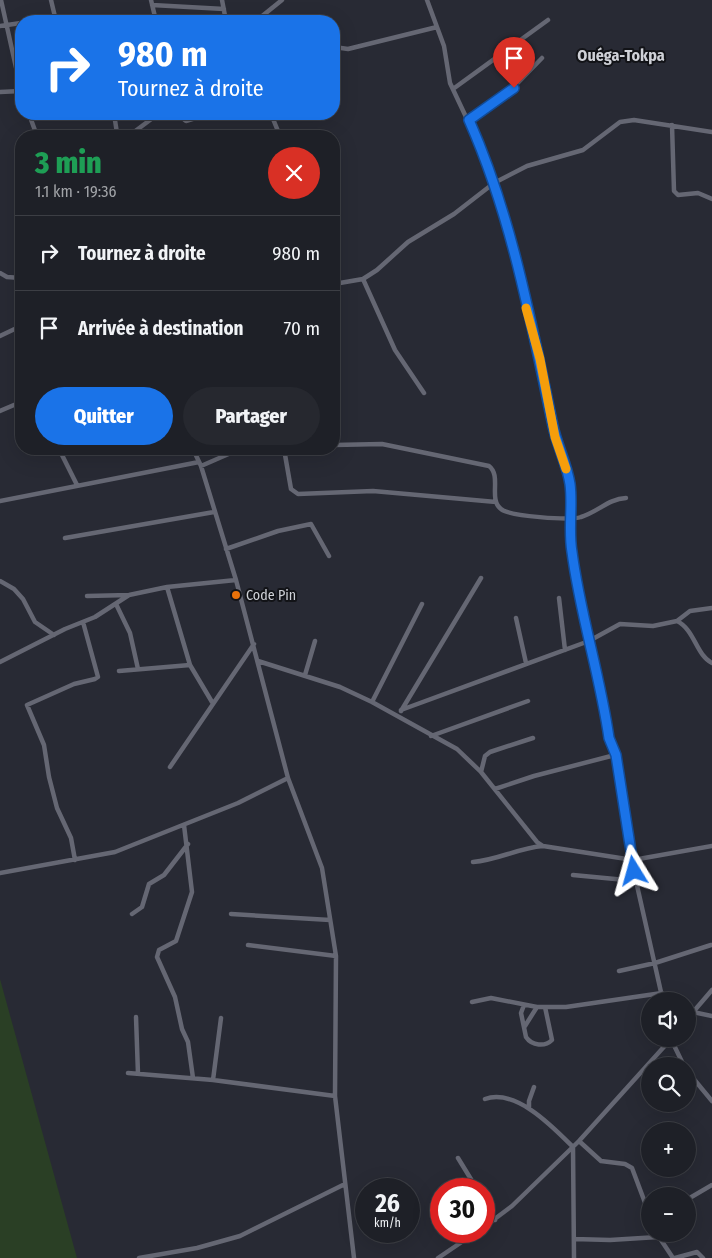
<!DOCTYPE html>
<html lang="fr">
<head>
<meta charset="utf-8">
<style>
	:root { --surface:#1e2027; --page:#26282f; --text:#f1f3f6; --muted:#a1a3a7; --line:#3c3e44; --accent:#1a73e8 }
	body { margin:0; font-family:"Fira Sans Condensed",sans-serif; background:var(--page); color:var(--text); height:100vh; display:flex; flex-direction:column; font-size:19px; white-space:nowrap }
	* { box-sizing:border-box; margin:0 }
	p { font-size:16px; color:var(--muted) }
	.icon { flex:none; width:28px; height:28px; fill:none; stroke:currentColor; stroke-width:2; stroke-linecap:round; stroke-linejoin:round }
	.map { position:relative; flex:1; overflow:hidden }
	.details { position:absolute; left:15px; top:130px; width:325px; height:325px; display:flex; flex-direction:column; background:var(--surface); border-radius:20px; box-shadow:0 5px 20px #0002,0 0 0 1px var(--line) }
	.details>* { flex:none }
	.top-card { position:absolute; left:15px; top:15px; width:325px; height:105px; border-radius:20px; box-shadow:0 5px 20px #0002,0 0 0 1px var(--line); background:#1a73e8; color:#fff; overflow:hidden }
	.tools { position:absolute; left:641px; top:992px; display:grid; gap:10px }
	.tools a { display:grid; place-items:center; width:55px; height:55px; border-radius:50%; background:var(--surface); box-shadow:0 5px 20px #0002,0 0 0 1px var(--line); font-size:25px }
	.speed { position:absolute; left:355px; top:1178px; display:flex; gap:10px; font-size:25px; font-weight:700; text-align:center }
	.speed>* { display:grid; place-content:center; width:65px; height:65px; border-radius:50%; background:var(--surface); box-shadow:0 5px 20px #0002,0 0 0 1px var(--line); line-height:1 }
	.speed small { font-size:12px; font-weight:400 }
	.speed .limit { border:8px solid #d22; background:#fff; color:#111 }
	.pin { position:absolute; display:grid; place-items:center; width:42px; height:42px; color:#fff; margin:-51px -21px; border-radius:50% 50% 50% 0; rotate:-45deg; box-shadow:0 0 5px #0007 }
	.pin .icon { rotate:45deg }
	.me { position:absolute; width:55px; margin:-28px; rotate:352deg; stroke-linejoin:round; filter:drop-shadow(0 0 4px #0008) }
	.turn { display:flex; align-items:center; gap:18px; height:105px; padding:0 20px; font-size:22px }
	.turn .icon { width:65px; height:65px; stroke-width:2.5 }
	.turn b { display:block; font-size:35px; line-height:42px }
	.round { display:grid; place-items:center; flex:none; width:52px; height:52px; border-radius:26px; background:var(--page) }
	.summary { display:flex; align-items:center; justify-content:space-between; height:85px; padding:0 20px }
	h1 { font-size:30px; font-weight:800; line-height:38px; color:#1e9e55 }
	.cta { display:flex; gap:10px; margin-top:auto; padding:10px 20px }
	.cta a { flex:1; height:58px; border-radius:30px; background:var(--accent); color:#fff; font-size:20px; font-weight:800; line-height:58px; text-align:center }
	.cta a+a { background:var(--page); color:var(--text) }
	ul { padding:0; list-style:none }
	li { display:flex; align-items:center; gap:15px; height:75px; padding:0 20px; border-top:1px solid var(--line) }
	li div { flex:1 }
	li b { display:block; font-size:19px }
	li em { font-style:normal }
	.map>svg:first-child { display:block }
	.green { fill:#2a3f25 }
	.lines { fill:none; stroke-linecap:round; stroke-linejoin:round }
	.street { stroke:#656773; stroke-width:4.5 }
	.route-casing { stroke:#114b97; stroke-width:12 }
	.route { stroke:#1a73e8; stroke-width:9 }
	.slow { stroke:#f59e0b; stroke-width:9 }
	.food-dot { fill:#e8710a; stroke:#121317; stroke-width:2 }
	.labels { text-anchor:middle; stroke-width:4; stroke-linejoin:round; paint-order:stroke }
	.poi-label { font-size:14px; fill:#cfd1d7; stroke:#121317; text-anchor:start }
	.quarter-label { font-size:16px; font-weight:bold; fill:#cfd1d7; stroke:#121317 }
</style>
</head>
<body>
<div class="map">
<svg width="712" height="1258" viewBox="0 0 712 1258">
	<rect width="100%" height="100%" fill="#282a34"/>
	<path class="green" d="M0 979 77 1258H0Z"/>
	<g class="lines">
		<path class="street" d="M1 0 21 90
			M51 0 56 21
			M151 0 156 21
			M222 0 226 21
			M427 0 444 46 450 83 490 168 515 252 530 326 540 359 555 437 570 481 571 552 609 738 615 755 636 881 663 1001
			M152 5 224 9
			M33 21 55 18
			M256 21 282 0
			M0 26 21 23
			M334 47 348 49 437 27
			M453 89 548 20
			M0 92 21 91
			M29 114 37 136
			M114 114 117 133
			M177 114 186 121 208 114
			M271 114 280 136
			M469 120 506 95 542 58
			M672 125 674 191 678 195 698 193 712 199
			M101 136 134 132 158 114
			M0 273 7 277 21 278
			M363 279 395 350 424 393
			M334 284 363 279 377 270 408 242 454 214 494 183 527 166 583 150 620 122 634 120 712 132
			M0 336 21 326
			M0 411 21 402
			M334 445 382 444 489 466C502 476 488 499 501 509 509 516 570 521 581 517 598 512 608 499 626 498
			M59 449 77 485
			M193 449 201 466 236 580 288 778 322 868 336 956 335 1096 354 1258
			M284 449 291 489 298 494 373 491 496 502
			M31 450 35 449
			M284 453 304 449
			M201 466 240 449
			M0 501 199 462
			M65 538 214 512
			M226 549 278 531 311 524 329 556
			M0 581 14 589 23 599 35 622 54 635
			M167 587 190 665 212 702
			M87 596 129 595 167 587 236 580
			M559 598 565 650
			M116 604 130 633 138 669
			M516 618 526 663
			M677 621C695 630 696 655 712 663
			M258 661 340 687 372 702 457 749 481 772 537 842 543 846 633 860 712 846
			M0 662 65 629 95 617 129 595
			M119 671 190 665
			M305 675 315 641
			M372 702 422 604
			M401 710 589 641 620 624 653 626 677 621 690 611 712 608
			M401 711 481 578
			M431 736 528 701
			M170 767 254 644
			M481 772 485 756 490 752 533 738
			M495 789 534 776 615 755
			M184 825 192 892 176 941 159 950 157 957 175 997 182 1029 188 1042 193 1078
			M75 860 71 838 57 808 49 777 44 745 27 705 74 684 95 679 98 677 83 622
			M473 862C498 860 518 848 543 846
			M0 873 115 852 238 803 288 778
			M573 875 636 881
			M132 914 142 907 149 884 164 875 188 844
			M231 914 330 920
			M248 945 336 956
			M619 971 655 963 711 945
			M472 1002 491 998 537 1007H566L662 993
			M524 1005 521 1013 526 1037C532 1046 545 1047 552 1040L545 1007
			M688 1011 712 1016
			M136 1017 138 1074
			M688 1018 712 990
			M525 1026 537 1007
			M671 1039 684 1066
			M688 1072 712 1101
			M128 1073 213 1080 335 1096
			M213 1080 221 1018
			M485 1099C516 1088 553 1127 573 1147L574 1258
			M529 1108V1101L534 1087
			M579 1141 601 1161 625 1164 632 1168 650 1216
			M458 1158 477 1189
			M688 1199 712 1185
			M484 1200 495 1220
			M484 1227 512 1206 579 1141 671 1039
			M657 1234 673 1258
			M574 1239 610 1240 658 1237
			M139 1258 197 1248 240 1236 345 1184
			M438 1258 478 1231
			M675 1258 697 1252 703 1258"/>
	</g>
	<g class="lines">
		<g class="route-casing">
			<path id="route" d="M514 88 469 120C512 217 531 322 553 426 557 445 567 464 570 484 573 506 568 529 572 552 580 614 600 675 609 738L616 755 634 871"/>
		</g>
		<use href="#route" class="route"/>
		<path class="slow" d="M526 308 540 359 555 437 566 469"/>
	</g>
	<circle class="food-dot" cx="236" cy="595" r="5"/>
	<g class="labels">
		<g class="poi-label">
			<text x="246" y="600">Code Pin</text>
		</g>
		<g class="quarter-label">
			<text x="621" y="61">Ouéga-Tokpa</text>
		</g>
	</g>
</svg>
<div class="tools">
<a><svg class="icon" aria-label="sound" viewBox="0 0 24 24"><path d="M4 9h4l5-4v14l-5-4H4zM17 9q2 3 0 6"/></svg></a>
<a><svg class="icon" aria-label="search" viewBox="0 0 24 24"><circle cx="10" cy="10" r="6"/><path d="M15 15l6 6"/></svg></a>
<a>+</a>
<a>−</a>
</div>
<div class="speed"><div>26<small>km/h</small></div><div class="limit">30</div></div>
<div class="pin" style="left:514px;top:88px;background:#d93025"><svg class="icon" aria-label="arrive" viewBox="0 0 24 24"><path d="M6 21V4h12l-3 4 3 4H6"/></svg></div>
<svg class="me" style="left:634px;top:871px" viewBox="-20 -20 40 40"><path d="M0-17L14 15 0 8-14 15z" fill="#1a73e8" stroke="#fff" stroke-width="4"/></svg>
<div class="top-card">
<div class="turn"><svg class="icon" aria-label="right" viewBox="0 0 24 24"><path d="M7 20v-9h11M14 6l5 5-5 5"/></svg><div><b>980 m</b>Tournez à droite</div></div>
</div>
<section class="details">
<div class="summary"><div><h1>3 min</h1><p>1.1 km · 19:36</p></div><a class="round" style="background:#d93025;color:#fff"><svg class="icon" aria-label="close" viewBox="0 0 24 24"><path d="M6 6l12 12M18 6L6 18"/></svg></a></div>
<ul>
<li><svg class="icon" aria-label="right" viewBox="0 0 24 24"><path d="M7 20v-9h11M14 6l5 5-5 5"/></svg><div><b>Tournez à droite</b></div><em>980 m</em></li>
<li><svg class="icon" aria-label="arrive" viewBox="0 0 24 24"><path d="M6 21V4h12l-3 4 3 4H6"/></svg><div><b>Arrivée à destination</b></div><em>70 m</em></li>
</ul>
<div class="cta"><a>Quitter</a><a>Partager</a></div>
</section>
</div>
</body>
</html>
